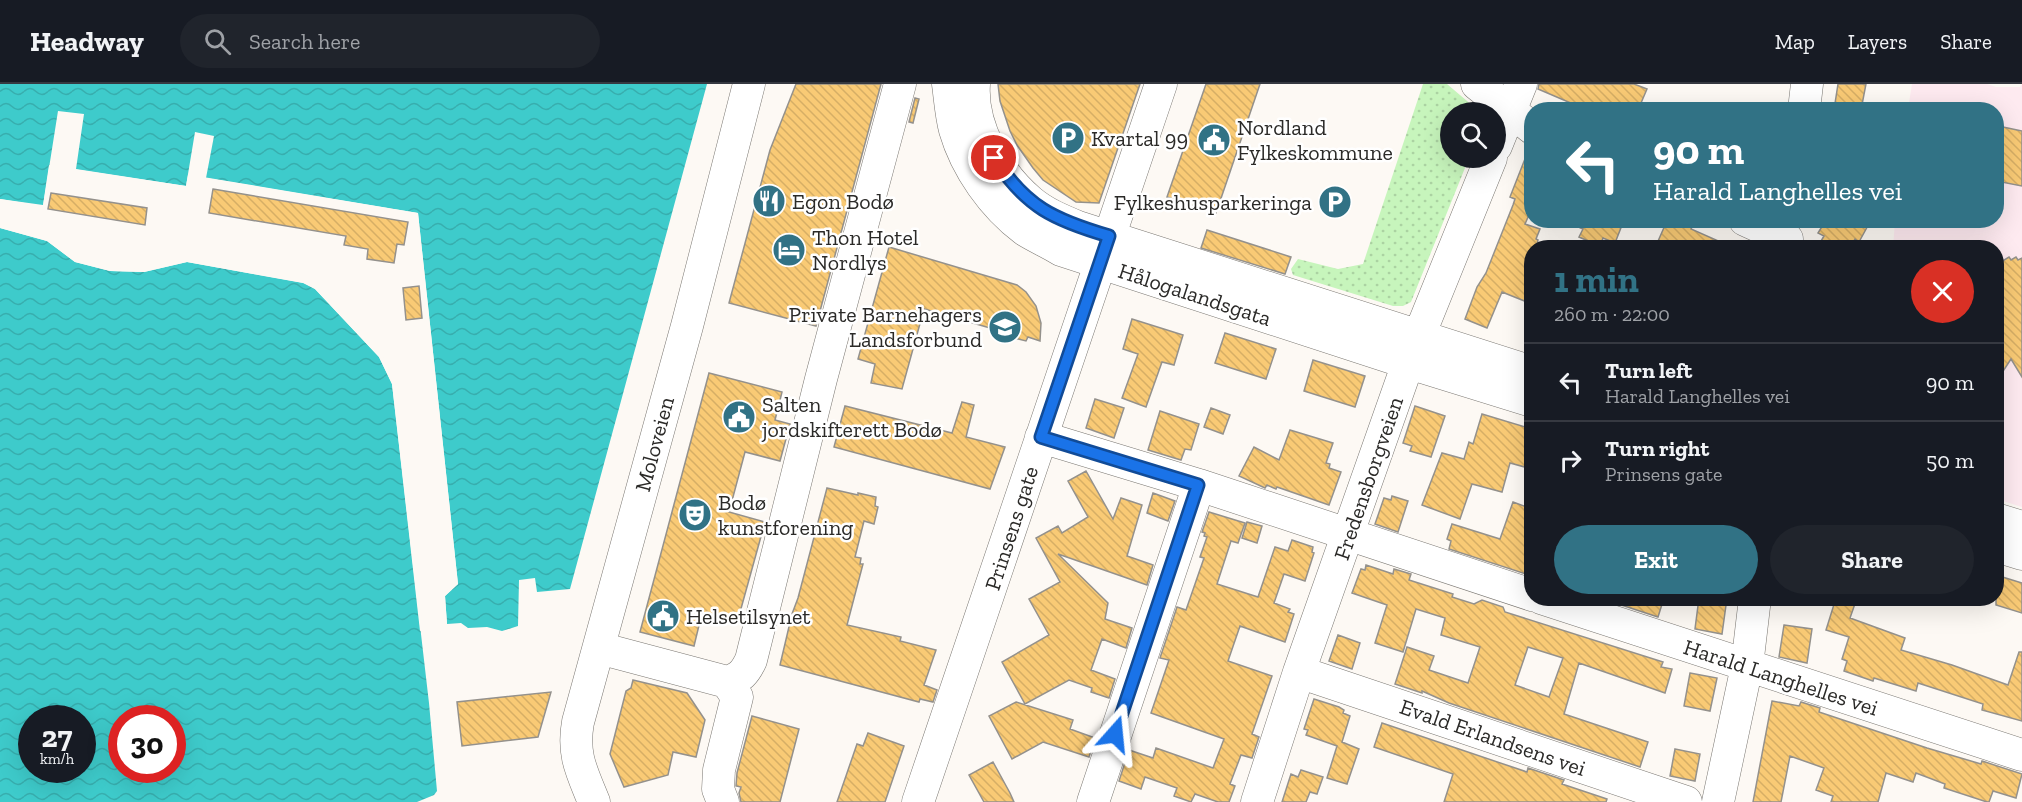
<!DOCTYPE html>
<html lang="en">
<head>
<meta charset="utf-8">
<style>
	:root { --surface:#171b24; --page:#20242c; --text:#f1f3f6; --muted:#9ea1a6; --line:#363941; --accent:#317285 }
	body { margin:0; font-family:"Zilla Slab",serif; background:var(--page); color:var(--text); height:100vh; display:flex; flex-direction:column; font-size:22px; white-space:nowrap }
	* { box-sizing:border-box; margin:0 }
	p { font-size:20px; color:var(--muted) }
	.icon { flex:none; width:33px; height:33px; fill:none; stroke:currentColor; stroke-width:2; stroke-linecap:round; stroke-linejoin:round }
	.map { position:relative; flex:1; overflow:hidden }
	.details { position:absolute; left:1524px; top:156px; width:480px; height:366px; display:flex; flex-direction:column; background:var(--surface); border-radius:24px; box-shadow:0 6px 24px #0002 }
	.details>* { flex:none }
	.hud { position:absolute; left:1524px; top:18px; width:480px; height:126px; border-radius:24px; box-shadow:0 6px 24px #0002; background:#317285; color:#fff; overflow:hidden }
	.tools { position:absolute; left:1440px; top:18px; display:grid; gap:12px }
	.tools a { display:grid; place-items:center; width:66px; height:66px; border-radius:50%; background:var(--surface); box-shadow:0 6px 24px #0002; font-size:30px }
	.speed { position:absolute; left:18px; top:621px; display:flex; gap:12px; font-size:30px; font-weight:700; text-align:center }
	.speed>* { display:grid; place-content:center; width:78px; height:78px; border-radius:50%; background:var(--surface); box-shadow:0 6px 24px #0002; line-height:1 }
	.speed small { font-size:15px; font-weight:400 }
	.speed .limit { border:9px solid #d22; background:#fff; color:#111 }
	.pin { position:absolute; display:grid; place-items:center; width:51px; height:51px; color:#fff; margin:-26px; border:3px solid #fff; border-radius:50%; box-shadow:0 2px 6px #0007 }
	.me { position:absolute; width:66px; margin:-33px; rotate:18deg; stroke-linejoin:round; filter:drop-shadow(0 0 4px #0008) }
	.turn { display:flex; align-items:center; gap:21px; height:126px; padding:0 30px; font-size:27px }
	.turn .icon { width:78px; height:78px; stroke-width:2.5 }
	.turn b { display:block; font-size:42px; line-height:51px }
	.round { display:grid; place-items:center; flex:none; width:63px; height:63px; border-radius:32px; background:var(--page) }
	.headline { display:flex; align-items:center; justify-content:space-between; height:102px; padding:0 30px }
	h1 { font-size:36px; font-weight:700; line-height:45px; color:var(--accent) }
	.primary-button { display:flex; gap:12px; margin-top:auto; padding:12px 30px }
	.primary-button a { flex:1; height:69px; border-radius:36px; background:var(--accent); color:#fff; font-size:24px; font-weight:700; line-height:69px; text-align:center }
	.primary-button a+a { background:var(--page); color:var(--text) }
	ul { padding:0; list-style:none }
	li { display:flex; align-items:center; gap:18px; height:78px; padding:0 30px; border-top:2px solid var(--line) }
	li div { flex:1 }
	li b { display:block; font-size:22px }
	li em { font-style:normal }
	header { display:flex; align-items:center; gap:36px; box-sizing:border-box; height:84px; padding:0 30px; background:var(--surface); border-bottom:2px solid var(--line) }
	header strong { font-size:28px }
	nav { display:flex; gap:33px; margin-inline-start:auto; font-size:21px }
	.search { width:420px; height:54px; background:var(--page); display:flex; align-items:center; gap:15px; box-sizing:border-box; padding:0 21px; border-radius:33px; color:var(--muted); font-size:22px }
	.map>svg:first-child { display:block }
	.education { fill:#feeaf0 }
	.grass { fill:url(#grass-dots) }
	.water { fill:url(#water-waves); fill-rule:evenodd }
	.pier { fill:#fdf9f4 }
	.building { fill:url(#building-back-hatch); stroke:#94918c; stroke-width:1.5; fill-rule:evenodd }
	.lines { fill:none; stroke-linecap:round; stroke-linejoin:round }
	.minor-casing { stroke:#7b7873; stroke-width:33 }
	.minor { stroke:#fff; stroke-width:32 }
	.route-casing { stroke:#114b97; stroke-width:15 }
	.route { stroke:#1a73e8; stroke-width:10 }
	.labels { text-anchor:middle; stroke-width:5; stroke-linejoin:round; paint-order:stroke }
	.poi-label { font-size:22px; fill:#2b2a28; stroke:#fff; text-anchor:start }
	.street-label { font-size:22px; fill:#2b2a28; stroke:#fff }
</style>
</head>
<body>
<header>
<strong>Headway</strong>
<div class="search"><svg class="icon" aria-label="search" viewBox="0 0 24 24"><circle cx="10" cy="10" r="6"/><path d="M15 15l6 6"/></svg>Search here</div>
<nav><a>Map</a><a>Layers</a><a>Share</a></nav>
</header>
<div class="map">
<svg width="2022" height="718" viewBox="0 0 2022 718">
	<defs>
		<pattern id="grass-dots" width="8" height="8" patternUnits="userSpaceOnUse" patternTransform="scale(1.5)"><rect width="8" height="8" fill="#c7f5bc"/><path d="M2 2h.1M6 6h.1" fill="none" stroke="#abd2a2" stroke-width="1.8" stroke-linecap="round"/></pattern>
		<pattern id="water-waves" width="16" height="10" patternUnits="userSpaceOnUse" patternTransform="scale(1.5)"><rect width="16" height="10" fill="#3ecbcb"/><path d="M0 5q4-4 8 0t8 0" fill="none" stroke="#37aeae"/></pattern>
		<pattern id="building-back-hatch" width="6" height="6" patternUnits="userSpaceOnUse" patternTransform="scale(1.5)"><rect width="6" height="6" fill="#f9ca75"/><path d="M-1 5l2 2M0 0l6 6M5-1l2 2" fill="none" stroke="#d6ae65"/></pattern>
	</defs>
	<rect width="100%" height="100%" fill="#fdf9f4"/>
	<path class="education" d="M1912 0H1987L1996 3H2020L2022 0V423L1997 415 1996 164H1893L1895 137 1996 136V26L1908 25Z"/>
	<path class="grass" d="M1423 0H1447L1480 28H1450V74H1469L1411 218 1403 222H1393L1293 191 1291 185 1298 175 1338 185 1363 180Z"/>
	<path class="water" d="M0 0H707L570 505 537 508 535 494 519 496 518 542 502 547 487 543 468 544 461 539 447 540 445 512 458 500 418 129 206 94 214 52 195 48 186 102 76 85 84 30 58 27 43 122 0 115Z
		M0 144 47 157 75 178 110 187 144 188 187 178 304 199 315 205 379 273 392 300 429 619 437 707 434 711 417 718H0ZM32 634H82V686H32ZM122 634H172V686H122Z"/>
	<path class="pier" d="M49 81 52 82 45 124 0 118V115L43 121Z
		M73 85 186 102 188 91 191 92 189 103 186 105 76 88Z
		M203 93 418 129 458 500 445 512 447 540 444 541 442 511 455 499 415 131 206 97Z
		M0 141 48 154 77 175 111 184 144 185 187 175 304 196 317 203 382 271 390 286 394 299 423 546 420 547 392 300 379 273 315 205 303 199 187 178 144 188 110 187 75 178 47 157 0 144Z"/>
	<path class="building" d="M796 0H881L816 242 729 219 770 66Z
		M998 0H1140L1099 119 1076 118 1043 96 1033 84 1017 61 1010 47 1000 17Z
		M1206 0H1260L1216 129 1167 113Z
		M1539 0H1634L1647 5 1638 26H1587L1538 5Z
		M1838 0H1866L1861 26H1834Z
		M915 14 919 15 913 39 909 38Z
		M2003 43 2022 47V102L1996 97V52Z
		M1530 62 1532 124 1525 140 1540 145 1536 155 1538 156 1536 164H1532V220L1502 208 1487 244 1465 235 1477 203 1486 189 1513 121 1515 115 1510 113Z
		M213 105 408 138 404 161 397 160 394 179 367 175 368 165 344 161 346 152 209 129Z
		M51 109 147 124 145 141 48 125Z
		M1562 136H1624L1615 159 1603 154 1600 162 1579 153 1583 145Z
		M1675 136 1692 143 1691 145 1734 164H1655L1666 139 1672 142Z
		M1826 136H1871L1859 158 1855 155 1850 164H1817L1824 152 1818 149Z
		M1207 146 1291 173 1285 190 1201 164Z
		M889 163 1017 201 1026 208 1036 222 1041 239 1040 257 1028 253 1026 257 1010 253 1011 250 924 225 902 305 871 299 875 280 858 275Z
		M2009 173 2011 176 2016 173 2018 176 2022 174V293L2011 275 1996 298V181Z
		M419 202 422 234 406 236 403 204Z
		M1132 235 1183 251 1174 281 1162 278 1146 323 1122 314 1138 270 1123 265Z
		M1225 249 1276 265 1266 295 1215 279Z
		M1313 276 1365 292 1355 323 1304 307Z
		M709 289 782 308 775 336 790 340 780 377 745 368 729 428 765 438 737 539 702 529 694 562 640 548Z
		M1095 315 1124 324 1114 354 1086 344Z
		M962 318 974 321 966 353 1005 363 990 405 834 363 845 322 952 349Z
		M1415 322 1445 332 1431 373 1410 367 1412 362 1403 359Z
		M1211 324 1230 331 1223 350 1204 343Z
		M1160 327 1199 340 1191 366 1185 365 1181 376 1148 366Z
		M1482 330 1532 345V385L1510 379 1502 408 1472 400 1460 435 1422 421 1442 369 1464 375 1469 358 1473 360Z
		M1290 346 1333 359 1326 379 1330 380 1329 384 1341 388 1329 421 1277 403 1276 405 1267 401 1265 404 1239 392 1254 363 1279 376Z
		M1086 387 1113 435 1121 414 1142 421 1127 472 1153 481 1147 501 1058 470 1108 519 1105 535 1132 544 1126 564 1102 555 1091 586 1115 595 1109 614 1091 608 1092 604 1069 596 1025 620 1002 578 1049 551 1029 515 1060 498 1036 454 1058 442 1062 449 1088 433 1068 397Z
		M827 404 858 411V409L876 413 875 422 878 423 874 440 864 437 855 473 861 474 860 480H863L847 541 901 553 900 557 936 566 924 601 937 606 933 618 920 615 919 618 780 581 792 530 798 514Z
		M1153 409 1175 417 1168 437 1147 429Z
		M1392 412 1408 417 1398 448 1375 440 1384 414 1391 416Z
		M1513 418 1532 425V492L1449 465 1451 457 1447 455 1452 440 1500 455Z
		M1209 428 1245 439 1238 459 1231 457 1217 500 1258 513 1275 463 1288 467 1292 456 1313 463 1312 468 1314 469 1305 497 1284 490 1274 519 1290 525 1288 528 1294 530 1285 558 1240 542 1228 577 1272 592 1252 650 1259 653 1252 674 1241 671 1230 700 1235 702 1229 718H1218L1195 710 1191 718 1174 712 1177 704 1145 693 1141 705 1119 697 1129 666 1153 674 1156 664 1213 684 1224 655 1151 629 1169 576 1160 574 1177 523 1186 526 1204 474 1200 473 1207 453 1204 452 1205 449 1202 448Z
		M1247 438 1262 442 1257 459 1242 454Z
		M1366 481 1393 490 1394 485 1411 490 1409 496 1453 510 1452 513 1474 520 1482 516 1503 523 1505 528 1663 578 1661 583 1672 585 1665 609 1579 579 1564 630 1648 658 1640 683 1449 619 1422 607V609L1395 600 1407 563 1434 572 1429 586 1468 599 1480 563 1441 551 1445 534 1416 525 1403 568 1375 559 1387 521 1352 509 1361 485 1365 486ZM1528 563 1563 574 1549 613 1515 601Z
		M1996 491 2022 499V529L1996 521Z
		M1606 514H1664L1658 533 1606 516Z
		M1699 514H1727L1722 550 1695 545Z
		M1836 514H1857L1850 534 1905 554 1901 566 1952 581 2008 601 2019 568H2022V637L1982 626 1983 620 1918 599 1916 607 1874 594 1873 597 1844 587 1847 577 1842 575 1849 553 1826 546Z
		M1784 541 1812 545 1807 579 1779 573Z
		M1338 551 1360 559 1352 585 1329 577Z
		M1690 589 1717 594 1710 627 1684 622Z
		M633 596 687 609 705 636 696 673 673 668 668 691 624 703 610 670 626 607 631 604Z
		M551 608 538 653 462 662 457 618Z
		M1314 615 1339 623 1344 626 1343 629 1350 632 1342 658 1359 665 1347 700 1327 694 1337 662 1306 651 1308 646 1304 645Z
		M1772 617 1799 622 1801 618 1820 624 1819 628 1927 664 1981 680 1982 677 2022 690 2016 714 1993 707 1989 718H1987L1944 704 1945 700 1916 689 1913 698 1886 689 1878 718H1831L1833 712 1816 706 1824 684 1790 672 1781 718H1753Z
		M1016 618 1073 636 1070 645 1095 654 1089 673 1043 658 1012 675 989 632Z
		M752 632 799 645 780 718H741L739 709 741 703 736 702 737 689Z
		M1382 639 1527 688 1528 684 1564 696 1562 700 1607 715 1606 718H1444L1453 690 1374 663Z
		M868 649 904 662 885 718H837L857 660 863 662Z
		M1675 665 1700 670 1695 697 1670 692Z
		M993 678 1010 709 1014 718H984L969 691Z
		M1301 686 1323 693 1317 710 1310 708 1306 718H1282L1291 690 1298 693Z"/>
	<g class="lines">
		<g class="minor-casing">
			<path id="minor" d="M948 0C950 15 951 31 955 46 966 84 993 122 1025 146 1036 153 1050 159 1061 166L1393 274 1532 317
				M974 0C971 43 998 90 1030 117 1044 129 1061 136 1078 143L1532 288
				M1477 0 1532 44
				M1804 26 1807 0
				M1496 62 1521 0
				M1745 136 1787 155
				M1041 353 1199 401 1532 511
				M1996 435 2022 443
				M1996 462 2022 470
				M1541 514 2022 671
				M599 564 727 598C740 594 745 589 751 576L821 295 900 0
				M1299 588 1686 718
				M594 718C582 688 572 671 578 638L687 242 749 0
				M723 718 718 705 719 686 737 613 727 598
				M918 718 1161 0
				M1093 718 1199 401
				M1257 718 1299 588 1408 279 1491 74
				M1718 718 1747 582 1755 514"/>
		</g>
		<use href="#minor" class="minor"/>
	</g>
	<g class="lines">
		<g class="route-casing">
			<path id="route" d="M994 74C1026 123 1054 136 1109 152L1041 353 1198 401 1115 650"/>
		</g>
		<use href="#route" class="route"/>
	</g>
	<defs>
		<g id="parking-disc" transform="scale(1.725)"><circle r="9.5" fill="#317285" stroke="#fff"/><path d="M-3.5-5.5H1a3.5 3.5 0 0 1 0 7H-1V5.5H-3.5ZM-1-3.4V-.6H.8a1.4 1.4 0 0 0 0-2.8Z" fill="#fff"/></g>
		<g id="civic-disc" transform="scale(1.725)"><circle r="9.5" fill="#317285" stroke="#fff"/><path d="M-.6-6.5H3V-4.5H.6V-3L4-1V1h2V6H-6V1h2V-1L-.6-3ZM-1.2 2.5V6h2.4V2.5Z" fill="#fff"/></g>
		<g id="restaurant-disc" transform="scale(1.725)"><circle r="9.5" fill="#317285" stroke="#fff"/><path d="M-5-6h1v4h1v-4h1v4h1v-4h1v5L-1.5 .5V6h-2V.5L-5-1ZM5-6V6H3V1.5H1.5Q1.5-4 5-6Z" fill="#fff"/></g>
		<g id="hotel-disc" transform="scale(1.725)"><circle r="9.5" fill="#317285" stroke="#fff"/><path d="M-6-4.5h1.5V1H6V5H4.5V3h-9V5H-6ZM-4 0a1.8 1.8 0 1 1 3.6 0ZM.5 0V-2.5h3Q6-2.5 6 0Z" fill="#fff"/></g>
		<g id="school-disc" transform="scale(1.725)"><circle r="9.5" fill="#317285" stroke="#fff"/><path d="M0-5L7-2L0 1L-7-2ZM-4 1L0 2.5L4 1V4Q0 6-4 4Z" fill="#fff"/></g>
		<g id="theatre-disc" transform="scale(1.725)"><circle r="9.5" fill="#317285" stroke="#fff"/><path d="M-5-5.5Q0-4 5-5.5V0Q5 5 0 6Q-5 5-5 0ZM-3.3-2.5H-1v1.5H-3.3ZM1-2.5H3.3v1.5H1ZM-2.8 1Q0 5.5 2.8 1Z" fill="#fff"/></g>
	</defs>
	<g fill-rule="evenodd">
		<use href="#parking-disc" x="1068" y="54"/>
		<use href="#civic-disc" x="1214" y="56"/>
		<use href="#restaurant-disc" x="769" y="117"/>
		<use href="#parking-disc" x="1335" y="118"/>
		<use href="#hotel-disc" x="789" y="166"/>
		<use href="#school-disc" x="1005" y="243"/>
		<use href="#civic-disc" x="739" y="333"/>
		<use href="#theatre-disc" x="695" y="431"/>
		<use href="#civic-disc" x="663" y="532"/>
	</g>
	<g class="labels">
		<g class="poi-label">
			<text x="1237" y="51">Nordland<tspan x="1237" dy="25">Fylkeskommune</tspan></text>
			<text x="1091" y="62">Kvartal 99</text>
			<text x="792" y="125">Egon Bodø</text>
			<text x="1312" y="126" text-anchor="end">Fylkeshusparkeringa</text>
			<text x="812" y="161">Thon Hotel<tspan x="812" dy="25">Nordlys</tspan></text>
			<text x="982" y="238" text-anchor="end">Private Barnehagers<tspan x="982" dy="25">Landsforbund</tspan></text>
			<text x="762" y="328">Salten<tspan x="762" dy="25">jordskifterett Bodø</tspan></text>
			<text x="718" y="426">Bodø<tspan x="718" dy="25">kunstforening</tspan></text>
			<text x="686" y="540">Helsetilsynet</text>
		</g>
		<g class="street-label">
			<text transform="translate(1195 210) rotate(18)" y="8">Hålogalandsgata</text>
			<text transform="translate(654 360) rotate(-75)" y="8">Moloveien</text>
			<text transform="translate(1368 394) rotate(-71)" y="8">Fredensborgveien</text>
			<text transform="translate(1011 444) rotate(-72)" y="8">Prinsens gate</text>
			<text transform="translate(1781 593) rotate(18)" y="8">Harald Langhelles vei</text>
			<text transform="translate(1493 653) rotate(19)" y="8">Evald Erlandsens vei</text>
		</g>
	</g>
</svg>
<div class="tools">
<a><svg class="icon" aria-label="search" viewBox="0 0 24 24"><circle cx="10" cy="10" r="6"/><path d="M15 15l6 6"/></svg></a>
</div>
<div class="speed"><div>27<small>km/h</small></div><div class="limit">30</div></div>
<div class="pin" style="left:994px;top:74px;background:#d93025"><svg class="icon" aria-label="arrive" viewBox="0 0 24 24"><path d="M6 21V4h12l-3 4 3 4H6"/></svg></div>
<svg class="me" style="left:1115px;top:650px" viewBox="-20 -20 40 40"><path d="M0-17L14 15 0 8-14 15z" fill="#1a73e8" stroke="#fff" stroke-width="4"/></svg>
<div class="hud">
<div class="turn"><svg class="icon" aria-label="left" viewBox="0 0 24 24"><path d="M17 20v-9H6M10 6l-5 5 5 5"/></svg><div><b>90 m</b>Harald Langhelles vei</div></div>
</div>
<section class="details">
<div class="headline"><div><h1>1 min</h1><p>260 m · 22:00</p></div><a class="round" style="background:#d93025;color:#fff"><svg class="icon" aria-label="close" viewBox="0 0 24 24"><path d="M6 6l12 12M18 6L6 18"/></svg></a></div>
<ul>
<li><svg class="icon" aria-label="left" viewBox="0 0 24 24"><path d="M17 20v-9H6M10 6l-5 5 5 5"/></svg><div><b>Turn left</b><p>Harald Langhelles vei</p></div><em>90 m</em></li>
<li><svg class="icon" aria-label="right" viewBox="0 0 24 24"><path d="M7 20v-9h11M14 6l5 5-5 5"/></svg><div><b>Turn right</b><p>Prinsens gate</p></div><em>50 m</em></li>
</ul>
<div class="primary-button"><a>Exit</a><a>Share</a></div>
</section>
</div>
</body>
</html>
